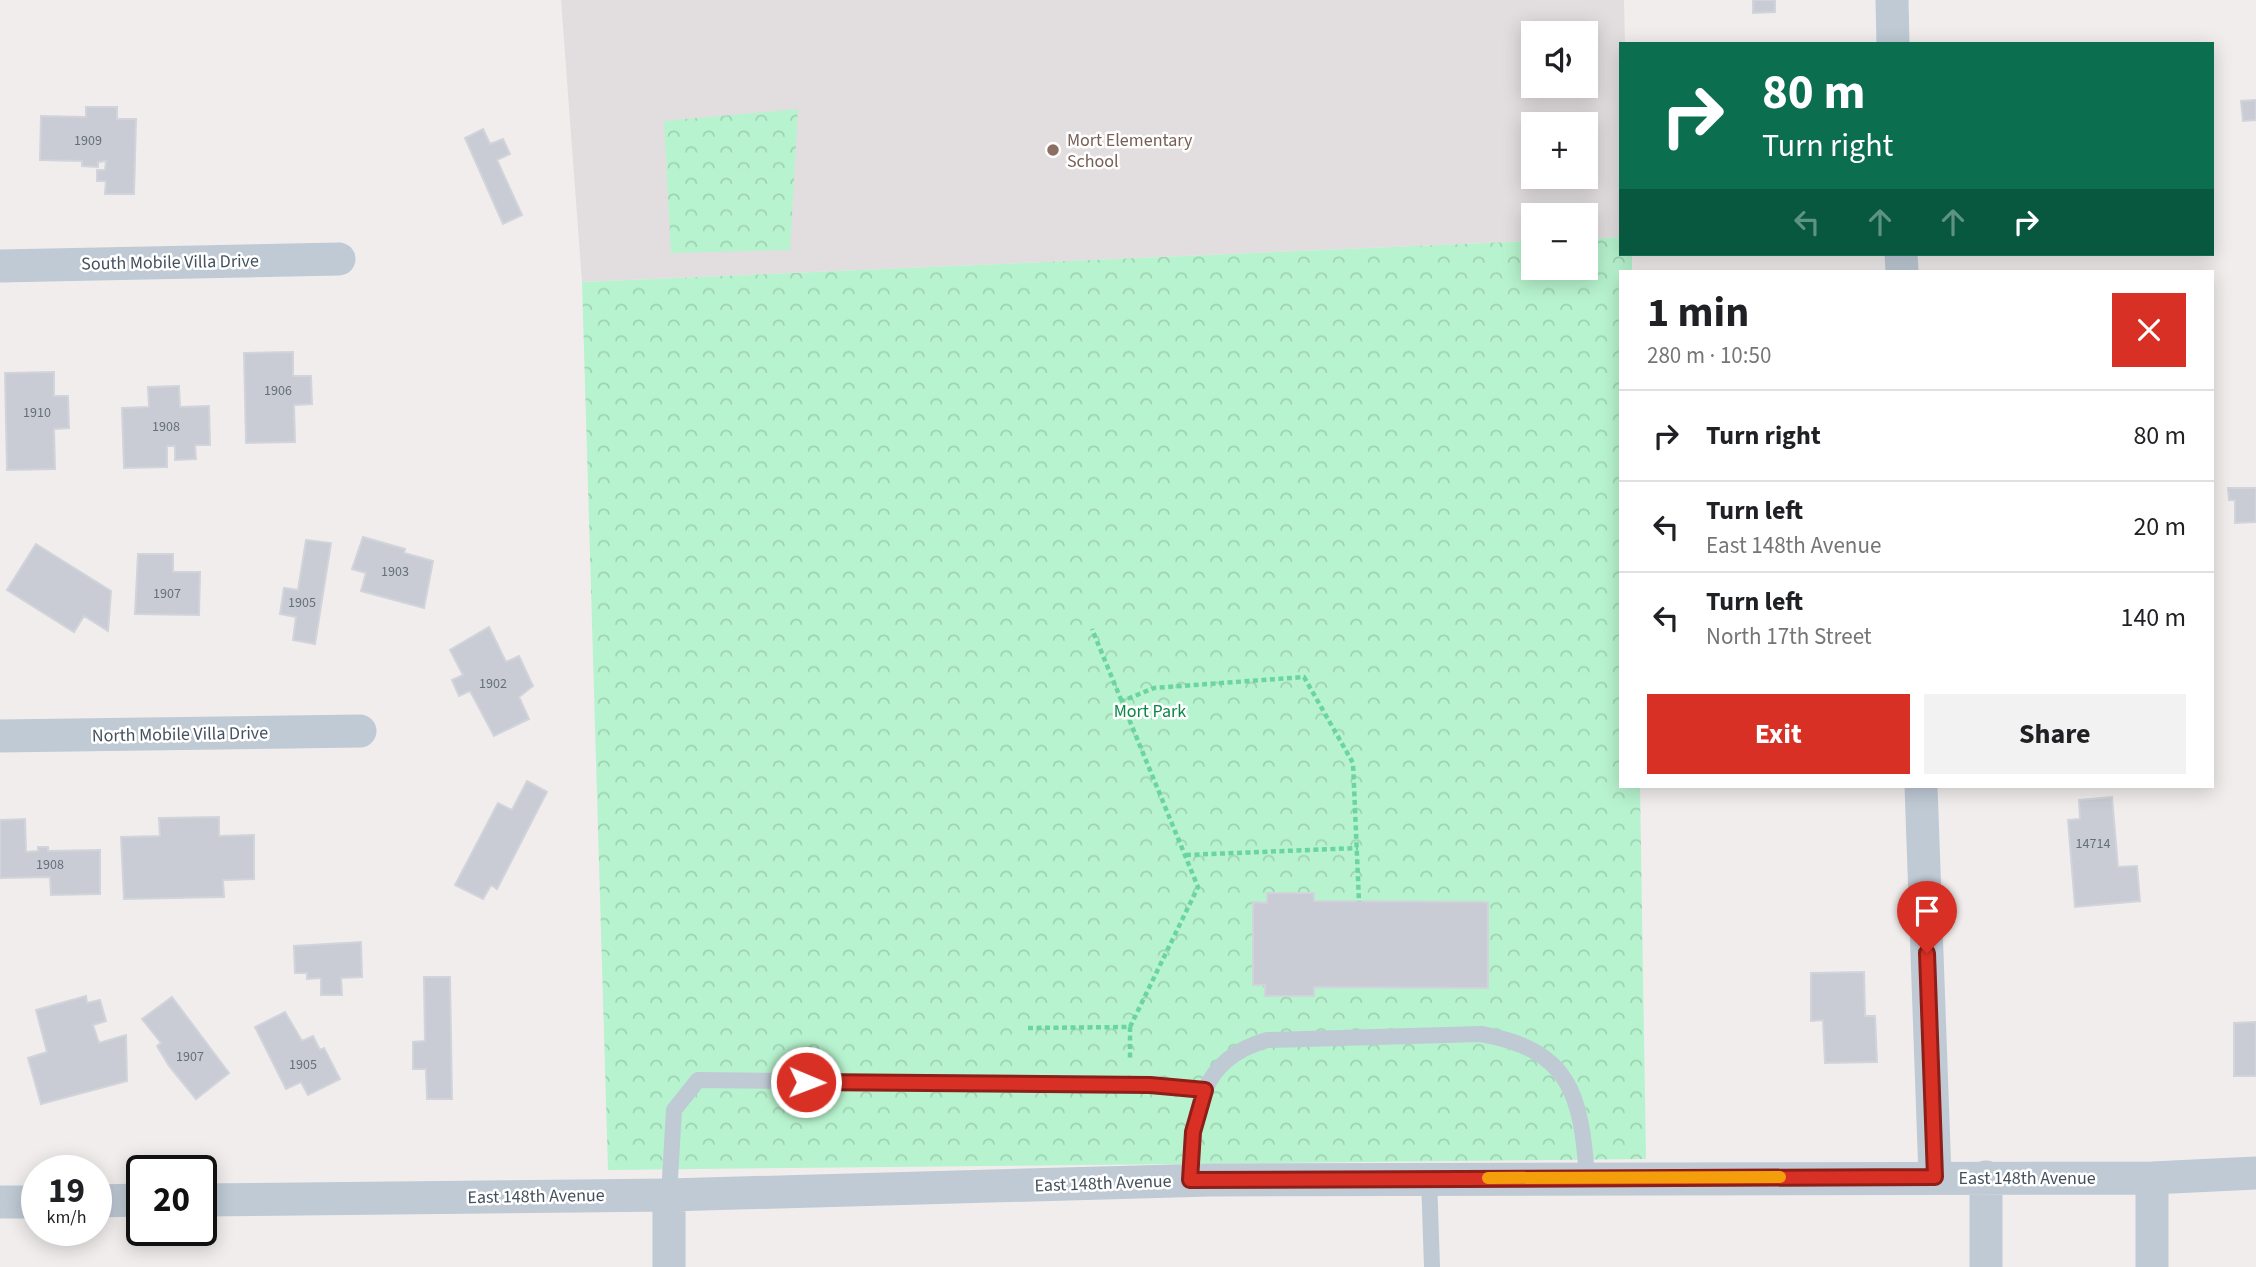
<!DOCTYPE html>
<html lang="en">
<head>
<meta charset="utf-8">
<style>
	:root { --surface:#fff; --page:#f2f2f2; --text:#202124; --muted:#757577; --line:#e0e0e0; --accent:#d93025 }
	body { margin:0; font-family:"Source Sans 3",sans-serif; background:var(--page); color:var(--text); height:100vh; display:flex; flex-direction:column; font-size:26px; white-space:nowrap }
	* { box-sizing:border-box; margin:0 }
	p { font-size:23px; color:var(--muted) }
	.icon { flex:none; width:38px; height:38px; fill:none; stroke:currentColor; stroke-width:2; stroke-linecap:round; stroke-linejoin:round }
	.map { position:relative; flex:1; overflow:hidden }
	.panel { position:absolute; left:1619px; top:270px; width:595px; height:518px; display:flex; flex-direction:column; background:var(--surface); border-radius:0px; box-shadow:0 4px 18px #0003 }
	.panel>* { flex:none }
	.guide { position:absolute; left:1619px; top:42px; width:595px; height:214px; border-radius:0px; box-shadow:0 4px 18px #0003; background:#0b6e4f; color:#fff; overflow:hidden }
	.controls { position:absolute; left:1521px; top:21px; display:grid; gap:14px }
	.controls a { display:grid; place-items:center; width:77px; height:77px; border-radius:0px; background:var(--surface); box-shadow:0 4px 18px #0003; font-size:35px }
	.speed { position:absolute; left:21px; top:1155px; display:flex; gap:14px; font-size:35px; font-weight:700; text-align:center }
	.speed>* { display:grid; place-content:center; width:91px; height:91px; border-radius:50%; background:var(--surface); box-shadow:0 4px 18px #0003; line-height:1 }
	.speed small { font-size:18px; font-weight:400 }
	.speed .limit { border:4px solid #111; border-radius:10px; background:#fff; color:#111 }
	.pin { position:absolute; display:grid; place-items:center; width:60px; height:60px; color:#fff; margin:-72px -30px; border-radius:50% 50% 50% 0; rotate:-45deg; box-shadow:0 0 7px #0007 }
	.pin .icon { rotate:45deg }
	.me { position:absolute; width:77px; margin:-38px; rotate:91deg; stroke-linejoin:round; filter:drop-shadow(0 0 5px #0008) }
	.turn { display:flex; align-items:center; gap:24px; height:147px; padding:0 28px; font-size:32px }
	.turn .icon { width:91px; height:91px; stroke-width:2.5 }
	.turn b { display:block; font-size:49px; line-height:60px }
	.lanes { display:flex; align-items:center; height:66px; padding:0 28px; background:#0003; justify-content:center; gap:35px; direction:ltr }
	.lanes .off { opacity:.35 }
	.round { display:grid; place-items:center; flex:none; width:74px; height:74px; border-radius:0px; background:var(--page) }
	.overview { display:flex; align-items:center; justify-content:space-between; height:119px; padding:0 28px }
	h1 { font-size:42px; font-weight:700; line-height:52px }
	.cta { display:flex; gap:14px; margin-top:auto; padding:14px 28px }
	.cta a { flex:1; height:80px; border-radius:0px; background:var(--accent); color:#fff; font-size:28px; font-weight:700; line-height:80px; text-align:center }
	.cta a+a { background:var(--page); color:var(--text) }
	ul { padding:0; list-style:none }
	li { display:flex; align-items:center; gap:21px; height:91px; padding:0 28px; border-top:2px solid var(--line) }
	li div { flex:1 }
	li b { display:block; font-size:26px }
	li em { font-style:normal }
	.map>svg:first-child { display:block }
	.education { fill:#e2dedf; fill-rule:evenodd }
	.park { fill:url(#park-crowns) }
	.building { fill:#c9ccd4; stroke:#d1d4da; stroke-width:2 }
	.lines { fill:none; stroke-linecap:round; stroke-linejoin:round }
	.path { stroke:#6bd5a0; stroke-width:4.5; stroke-dasharray:5 3.5; stroke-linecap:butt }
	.service { stroke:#bfcad5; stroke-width:16 }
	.minor { stroke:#bfcad5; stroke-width:33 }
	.route-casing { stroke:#8d1f18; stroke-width:18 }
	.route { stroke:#d93025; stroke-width:12 }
	.slow { stroke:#f59e0b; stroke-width:12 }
	.education-dot { fill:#8d6e63; stroke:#fff; stroke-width:2.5 }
	.labels { text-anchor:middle; stroke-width:5; stroke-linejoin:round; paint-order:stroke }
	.number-label { font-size:14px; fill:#65707b }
	.education-label { font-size:18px; fill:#785e54; stroke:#fff; text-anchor:start }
	.street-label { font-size:18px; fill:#44515d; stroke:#fff }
	.park-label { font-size:18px; fill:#0d8649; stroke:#fff }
</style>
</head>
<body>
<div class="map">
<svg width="2256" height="1267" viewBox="0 0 2256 1267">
	<defs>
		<pattern id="park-crowns" width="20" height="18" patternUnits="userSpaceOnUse" patternTransform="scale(1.75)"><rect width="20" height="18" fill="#b7f3ce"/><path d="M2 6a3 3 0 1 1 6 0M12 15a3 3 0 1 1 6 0" fill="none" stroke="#9fd2b3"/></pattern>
	</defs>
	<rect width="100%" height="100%" fill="#f1eded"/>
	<path class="education" d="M561 0H1624L1625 44H1620V237L1586 239V215H1533V241L582 282ZM1533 33H1586V86H1533ZM1533 124H1586V177H1533Z"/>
	<path class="park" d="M798 109 790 250 671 253 664 121Z
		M1620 237V254H1632V271H1620V786H1640L1646 1159 608 1170 582 282 1533 241V268H1586V239Z"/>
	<path class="building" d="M1753 0H1775V12L1753 13Z
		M2256 100V120L2243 121 2241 101Z
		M86 107H117V119H136L134 194H105L106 181H97V170H105L106 161 98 162V167L82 166V161L40 160 41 116 86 117Z
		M483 129 490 144 503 139 510 154 497 160 522 215 503 224 465 138Z
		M293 352V376H311L312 404 294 405 295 442 246 443 244 353Z
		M54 372V396H68L69 428 54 429 55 469 7 470 5 373Z
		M179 386 180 407 209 406 210 445H195L196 459 175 460V446H167V467L124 468 122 408 149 407 148 387Z
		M2228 488H2256V522L2235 523V500H2229Z
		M363 537 405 549 404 553 433 561 424 608 361 591 366 573 352 569Z
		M306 540 331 543 315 644 293 640 296 617 280 614 284 588 298 590Z
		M36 544 111 591 108 631 84 616 74 632 7 590Z
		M138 554H173V572H200L199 615 135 614Z
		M489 627 506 662 519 656 533 686 519 697 529 719 494 736 470 691 459 696 452 680 463 675 450 650Z
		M527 781 547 792 497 889 491 885 483 899 455 885 498 803 512 810Z
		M2112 797 2118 867 2137 866 2140 901 2075 907 2068 820 2080 819 2079 800Z
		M219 817V836L254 835V879L223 880 224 897 124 899 121 837 160 836 159 818Z
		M25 819 26 852 38 851V847H48V851L100 850V894L51 895 50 877 0 878V820Z
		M1267 893H1314V901L1488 902V988L1314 987V996H1265V985H1253V902L1267 903Z
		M361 942 362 977 341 978 342 995H321V978L307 979V973H295L294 946Z
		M1864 972 1865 1016H1875L1877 1062 1825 1063 1823 1020 1811 1021V973Z
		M424 977H450L452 1099H427L426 1069H413V1042L425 1041Z
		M86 996 87 1003 100 1000 106 1021 93 1025 99 1043 126 1035 127 1081 41 1104 28 1058 47 1052 36 1010Z
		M172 997 229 1073 196 1099 169 1066 157 1046 161 1043 142 1019Z
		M285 1012 302 1041 313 1036 320 1050 324 1048 340 1079 308 1095 301 1082 286 1089 255 1027Z
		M2256 1022V1076H2234V1023Z"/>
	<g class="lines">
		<path class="path" d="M1120 702 1154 688 1304 677 1353 763 1359 902
			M1186 855 1358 848
			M1130 1027V1061
			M1028 1028 1130 1027 1198 887 1092 629"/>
		<path class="service" d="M1429 1178 1432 1267
			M1190 1180C1194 1116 1196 1060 1267 1040L1481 1034C1571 1050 1581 1095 1587 1177
			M669 1195 674 1110 698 1080 1150 1085 1205 1090"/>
		<path class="minor" d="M1892 0 1893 44
			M1901 254 1902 271
			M0 266 339 259
			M0 736 360 731
			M1921 786 1935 1177
			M1986 1177V1267
			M669 1195V1267
			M201 1200 669 1195 1210 1180 2152 1178 2256 1173
			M96 1201 142 1200
			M0 1202H37
			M2152 1267V1178"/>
	</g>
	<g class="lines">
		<g class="route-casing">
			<path id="route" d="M806 1082 1150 1085 1205 1090 1193 1132 1190 1180 1935 1177 1927 953"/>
		</g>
		<use href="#route" class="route"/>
		<path class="slow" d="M1488 1178 1780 1177"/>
	</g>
	<circle class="education-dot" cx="1053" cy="150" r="7"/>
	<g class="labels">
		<g class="number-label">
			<text x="88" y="145">1909</text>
			<text x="278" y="395">1906</text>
			<text x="37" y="417">1910</text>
			<text x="166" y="431">1908</text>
			<text x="395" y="576">1903</text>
			<text x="167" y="598">1907</text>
			<text x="302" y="607">1905</text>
			<text x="493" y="688">1902</text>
			<text x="2093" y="848">14714</text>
			<text x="50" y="869">1908</text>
			<text x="190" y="1061">1907</text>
			<text x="303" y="1069">1905</text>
		</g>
		<g class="education-label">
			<text x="1067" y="146">Mort Elementary<tspan x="1067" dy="21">School</tspan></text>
		</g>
		<g class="street-label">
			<text transform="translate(170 262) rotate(-1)" y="6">South Mobile Villa Drive</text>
			<text transform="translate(180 734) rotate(-1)" y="6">North Mobile Villa Drive</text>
			<text x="2027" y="1184">East 148th Avenue</text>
			<text transform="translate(1103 1183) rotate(-2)" y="6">East 148th Avenue</text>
			<text transform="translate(536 1196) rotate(-1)" y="6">East 148th Avenue</text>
		</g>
		<g class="park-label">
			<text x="1150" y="717">Mort Park</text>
		</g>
	</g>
</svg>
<div class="controls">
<a><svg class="icon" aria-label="sound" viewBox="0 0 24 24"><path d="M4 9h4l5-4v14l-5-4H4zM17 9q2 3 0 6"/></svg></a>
<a>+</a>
<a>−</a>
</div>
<div class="speed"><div>19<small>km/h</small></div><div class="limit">20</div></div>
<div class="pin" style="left:1927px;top:953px;background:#d93025"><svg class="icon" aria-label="arrive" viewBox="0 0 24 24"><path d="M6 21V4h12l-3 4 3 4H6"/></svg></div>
<svg class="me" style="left:806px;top:1082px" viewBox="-20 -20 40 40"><circle r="17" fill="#d93025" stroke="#fff" stroke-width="3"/><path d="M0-11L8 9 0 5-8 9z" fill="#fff"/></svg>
<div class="guide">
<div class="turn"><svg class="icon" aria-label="right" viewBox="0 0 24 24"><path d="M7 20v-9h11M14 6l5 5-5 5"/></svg><div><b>80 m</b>Turn right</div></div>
<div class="lanes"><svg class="icon off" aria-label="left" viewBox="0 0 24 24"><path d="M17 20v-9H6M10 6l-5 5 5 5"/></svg><svg class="icon off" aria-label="ahead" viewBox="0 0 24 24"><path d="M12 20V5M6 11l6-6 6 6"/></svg><svg class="icon off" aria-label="ahead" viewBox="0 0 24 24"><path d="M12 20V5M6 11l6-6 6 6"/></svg><svg class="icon" aria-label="right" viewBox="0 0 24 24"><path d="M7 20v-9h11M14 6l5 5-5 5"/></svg></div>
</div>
<section class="panel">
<div class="overview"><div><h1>1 min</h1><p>280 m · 10:50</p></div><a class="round" style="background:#d93025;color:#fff"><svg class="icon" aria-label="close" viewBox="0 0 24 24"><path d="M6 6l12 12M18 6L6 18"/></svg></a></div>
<ul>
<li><svg class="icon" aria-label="right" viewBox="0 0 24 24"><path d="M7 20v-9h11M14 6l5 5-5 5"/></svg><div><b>Turn right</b></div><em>80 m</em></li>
<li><svg class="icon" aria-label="left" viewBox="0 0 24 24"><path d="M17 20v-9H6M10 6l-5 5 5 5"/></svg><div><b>Turn left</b><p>East 148th Avenue</p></div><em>20 m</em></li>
<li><svg class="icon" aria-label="left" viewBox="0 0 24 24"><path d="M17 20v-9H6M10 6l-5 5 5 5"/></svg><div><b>Turn left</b><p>North 17th Street</p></div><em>140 m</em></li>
</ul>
<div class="cta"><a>Exit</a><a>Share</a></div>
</section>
</div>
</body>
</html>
